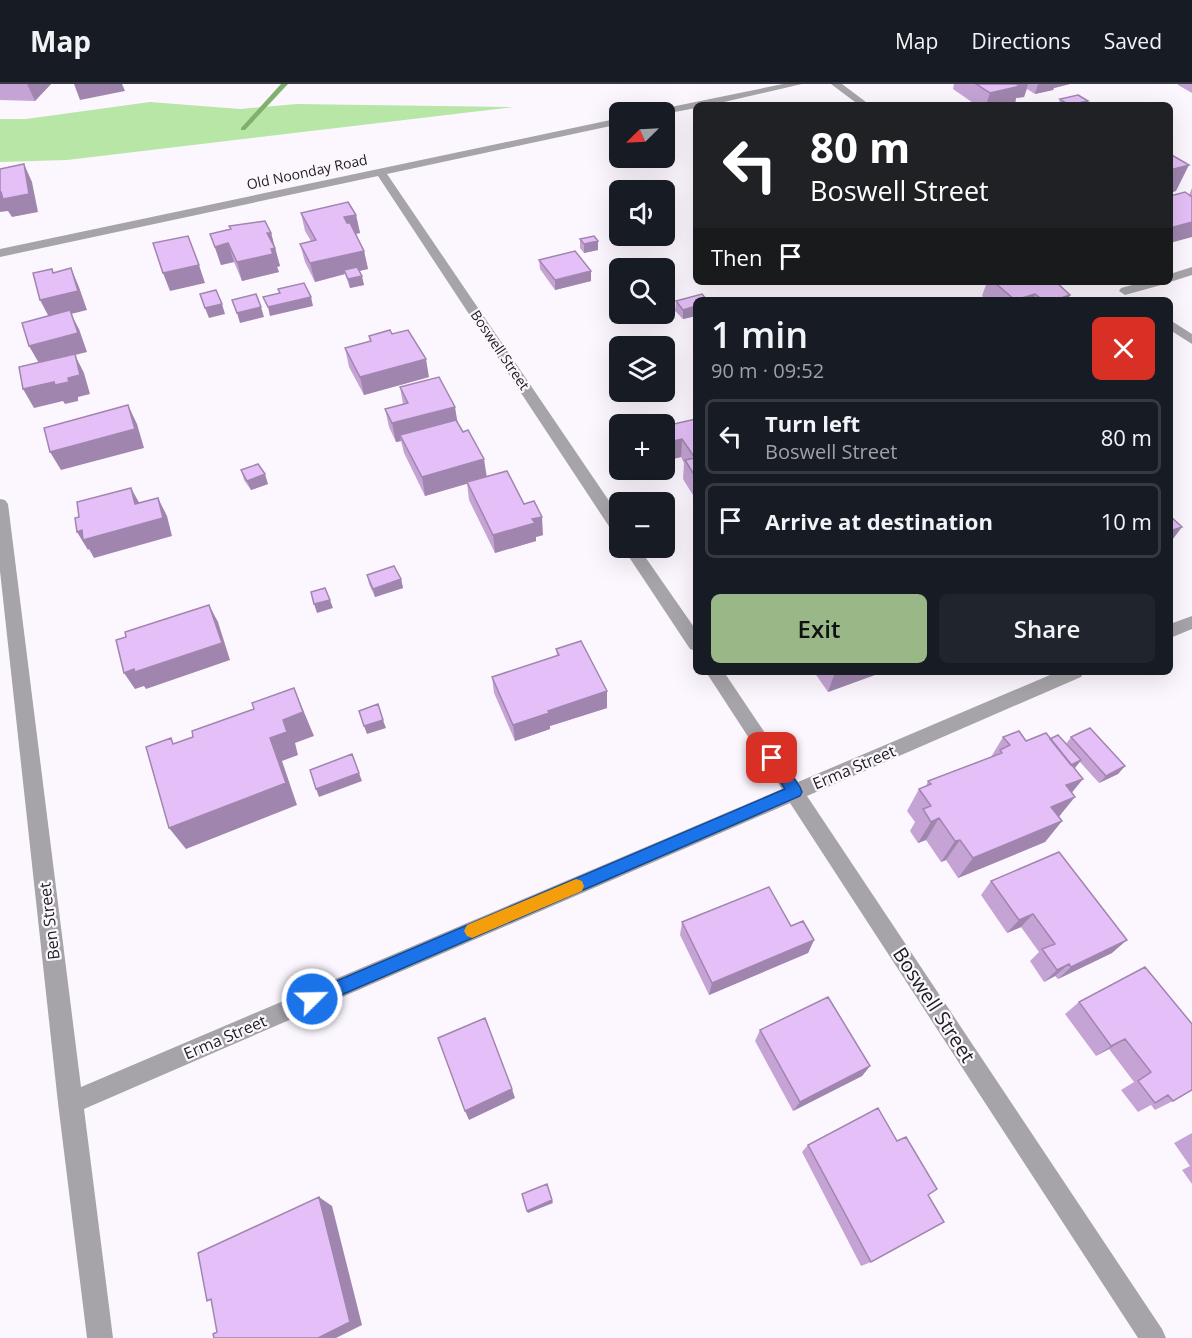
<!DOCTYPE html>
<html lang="en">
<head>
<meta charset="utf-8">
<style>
	:root { --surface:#171b24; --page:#20242c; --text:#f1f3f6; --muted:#9ea1a6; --line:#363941; --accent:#99b787 }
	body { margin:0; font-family:"Open Sans",sans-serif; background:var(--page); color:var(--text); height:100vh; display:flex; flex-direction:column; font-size:22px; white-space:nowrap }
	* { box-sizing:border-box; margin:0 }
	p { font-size:20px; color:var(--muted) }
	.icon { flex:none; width:33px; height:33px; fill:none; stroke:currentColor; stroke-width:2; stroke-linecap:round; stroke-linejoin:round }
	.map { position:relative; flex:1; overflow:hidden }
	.drawer { position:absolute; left:693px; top:213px; width:480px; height:378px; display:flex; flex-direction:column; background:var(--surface); border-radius:9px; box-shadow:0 6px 24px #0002 }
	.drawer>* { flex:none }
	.guide { position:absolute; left:693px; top:18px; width:480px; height:183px; border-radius:9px; box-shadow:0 6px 24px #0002; background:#202124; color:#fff; overflow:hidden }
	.needle { width:39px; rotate:246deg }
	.buttons { position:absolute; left:609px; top:18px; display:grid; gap:12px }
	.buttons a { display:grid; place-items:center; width:66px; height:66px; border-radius:9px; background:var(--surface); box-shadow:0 6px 24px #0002; font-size:30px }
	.pin { position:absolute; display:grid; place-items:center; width:51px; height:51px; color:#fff; margin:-26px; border-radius:12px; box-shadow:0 3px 9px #0006 }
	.me { position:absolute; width:66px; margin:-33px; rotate:67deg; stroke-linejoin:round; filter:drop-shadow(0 0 4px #0008) }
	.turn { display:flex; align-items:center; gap:21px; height:126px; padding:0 18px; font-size:27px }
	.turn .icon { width:78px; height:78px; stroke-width:2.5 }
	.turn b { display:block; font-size:42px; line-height:51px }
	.then { display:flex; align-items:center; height:57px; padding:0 18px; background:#0003; gap:12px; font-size:22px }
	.round { display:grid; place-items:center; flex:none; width:63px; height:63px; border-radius:9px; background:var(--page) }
	.head { display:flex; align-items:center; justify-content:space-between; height:102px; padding:0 18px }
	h1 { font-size:36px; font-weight:600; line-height:45px }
	.action { display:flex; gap:12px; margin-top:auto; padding:12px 18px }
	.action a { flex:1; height:69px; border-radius:9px; background:var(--accent); color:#111; font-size:24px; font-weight:600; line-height:69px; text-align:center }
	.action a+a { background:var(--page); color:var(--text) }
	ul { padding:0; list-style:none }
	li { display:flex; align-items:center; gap:18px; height:75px; margin:0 12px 9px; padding:0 6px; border:3px solid var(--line); border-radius:9px }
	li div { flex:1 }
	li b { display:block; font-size:22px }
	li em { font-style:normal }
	header { display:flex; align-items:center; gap:36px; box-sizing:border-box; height:84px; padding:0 30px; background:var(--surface); border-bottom:2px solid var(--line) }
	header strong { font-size:28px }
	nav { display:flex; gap:33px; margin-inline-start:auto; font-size:21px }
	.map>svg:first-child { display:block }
	.green { fill:#b8e6a6 }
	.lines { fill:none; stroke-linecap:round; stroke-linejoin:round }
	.stream { fill:#80b06c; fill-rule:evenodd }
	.minor { fill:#a6a4a8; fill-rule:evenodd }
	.wall { fill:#c5a4d5 }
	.shaded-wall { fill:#a086ae }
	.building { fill:#e5bff8; stroke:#a086ae; stroke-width:1.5 }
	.route { fill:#1a73e8; stroke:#114b97; stroke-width:1.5 }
	.slow { fill:#f59e0b }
	.labels { text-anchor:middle; stroke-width:4.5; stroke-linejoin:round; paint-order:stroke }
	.far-street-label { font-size:14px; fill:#1e1c1f; stroke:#fcf7ff }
	.street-label { font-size:16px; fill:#1e1c1f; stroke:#fcf7ff }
	.near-street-label { font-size:20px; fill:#1e1c1f; stroke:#fcf7ff }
</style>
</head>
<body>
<header>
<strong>Map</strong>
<nav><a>Map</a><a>Directions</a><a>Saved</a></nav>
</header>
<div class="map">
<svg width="1192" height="1254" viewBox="0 0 1192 1254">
	<rect width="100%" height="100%" fill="#fcf7ff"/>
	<path class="green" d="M150 18 240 25 297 20 514 23 67 76 0 78V35H26Z"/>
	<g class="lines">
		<path class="stream" d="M281 0H288L245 46H241V44Z"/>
		<path class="minor" d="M783 0H802L711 21H696V24L664 30 656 28 661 25Z
			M831 0H842L870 21H859Z
			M620 34V40L387 90 620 433V451L614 450 378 92 0 173V165Z
			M1192 183V191L1170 198V190Z
			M1143 198H1163L1161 201 1125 211 1119 207 1121 204Z
			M1170 236 1192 250V260L1170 246Z
			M0 415 5 416 8 420 81 1003 782 705 706 588H724L798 698 1057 588H1084L1081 593 807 712 1162 1245 1166 1254H1138L790 719 84 1025 113 1254H87L58 1019 0 487Z
			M623 464H639L696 546V567L690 565Z
			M1192 532V545L1170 554V540Z"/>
	</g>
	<path class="wall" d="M0 0H51L35 17 0 16Z
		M954 0H1070L1054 4 1053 6 1035 10 1027 5 1024 13 1016 14 1015 20 1009 21H976L953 5Z
		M1178 0H1192V9L1178 1Z
		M1060 15 1088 17 1086 21H1058Z
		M1192 104V153L1189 111Z
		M301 129 356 131 360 149 356 150 364 167 368 185 359 187 364 201 350 204 345 190 315 198 305 178 300 160 311 157 305 147Z
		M271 149 280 182 277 183 279 188 242 197 234 178 221 181 210 150Z
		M580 155 598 166 584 169 580 164Z
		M539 176 591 187V197L555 206 540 185Z
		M987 198H1056L1068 216H987L982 212Z
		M696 216V232L683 235 675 227 676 217Z
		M392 250 429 293 364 311 349 283 345 264 370 257 369 252Z
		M400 303 458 339 487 393 524 420 543 451 536 453V457L495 469 469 416 467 399 425 412 404 369 401 357 396 358 389 343 385 325 403 320Z
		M696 335V416L683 395 684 379 681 373 664 377V340H674Z
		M241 386 268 400 251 406 244 396Z
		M367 491 401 495 403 504 375 513 369 500Z
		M556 565 607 624 550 642V645L515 657 494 609 492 593 557 572Z
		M814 588H883L828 608Z
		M1003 653 1026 657 1050 655 1066 660 1071 653 1125 682 1118 690 1099 699 1080 678 1074 684 1072 708 1059 733 1062 737 1045 758 958 794 946 776 941 778 926 756 918 759 910 747 915 738 907 727 919 705 926 702 928 697 991 673Z
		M991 797 1112 869 1058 895 1055 892 1044 898 1030 877 1039 868 1021 843 1007 849 981 811Z
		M682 838 791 842 814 856 808 869 709 911 680 851Z
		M1145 883 1173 1017 1155 1026 1151 1021 1138 1028 1121 1006 1134 998 1109 965 1096 972 1065 930 1079 918Z
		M760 946 870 982 862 992 793 1027 755 957Z
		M1192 1049V1100L1182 1086 1190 1082 1174 1059Z
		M808 1061 928 1111 871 1178 861 1182 802 1068Z"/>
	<path class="shaded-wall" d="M27 0H51L35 17Z
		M74 0H122L125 7 80 16Z
		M1014 0H1028L1024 13 1016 14 1015 20 1009 21H986L990 9Z
		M1038 0H1070L1054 4 1053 6 1035 10Z
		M1088 17 1086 21H1070Z
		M24 80 32 98 38 128 12 133 8 127 0 128V108Z
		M1189 81 1176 107 1170 109V86Z
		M1192 130V153L1170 159V144Z
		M356 131 360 149 348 151 344 133Z
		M267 149H271L280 182 277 183 279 188 242 197 237 178Z
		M598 157V166L584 169V160Z
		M228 159 234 178 221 181 215 163Z
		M364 167 368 185 346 190 344 186 345 190 315 198 310 179Z
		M199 181 205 199 170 207 163 189Z
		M71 184 79 203 87 226 71 230 79 245 87 268 75 271 84 289 90 310 78 313V317L65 320 63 317 34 324 23 305 54 298H69L40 281 29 262 50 235 40 216Z
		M591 187V197L555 206V196Z
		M362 192 364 201 350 204 348 195Z
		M1035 210 1033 216H1015Z
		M1070 211 1068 216H1055Z
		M311 213 313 222 270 232 268 223Z
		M222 220 225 230 209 234 205 224Z
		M696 222V232L683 235V226Z
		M261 223 264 233 240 239 237 229Z
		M426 275 429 293 364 311 360 293Z
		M128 321 137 340 144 364 61 386 50 368Z
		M455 323 458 341 400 351 401 357 396 358 392 339Z
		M682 355 681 373 664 377V359Z
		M484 375 487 394 425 412 422 393Z
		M265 390 268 400 251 406 247 397Z
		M131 404 141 422 135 420Z
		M158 414 167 432 172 452 94 474 89 465 88 466 77 448Z
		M542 433 543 451 536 453V457L495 469 493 451 532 435Z
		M1182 443 1170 459V447Z
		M401 495 403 504 375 513 373 505Z
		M330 516 333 524 317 529 314 520Z
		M209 521 218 538 230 576 146 605 144 602 135 605 124 589Z
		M835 588H883L828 608Z
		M294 604 314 652 295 659 298 671 282 677 297 721 186 765 169 744 270 654 283 636Z
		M607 607V624L550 642V645L515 657 513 641 548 627Z
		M383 636 386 644 367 650 364 642Z
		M1081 676 1075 684H1064Z
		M1125 682 1118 690 1099 699 1106 692Z
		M359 689 362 697 319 713 316 705Z
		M1083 695 1065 717 1066 701Z
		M1075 713 1057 735 1051 723Z
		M939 734 926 756 918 759 931 738Z
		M1062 737 1045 758 958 794 973 774Z
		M960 756 946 776 941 778 955 757Z
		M1033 830 1021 843 1007 849 1019 836Z
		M814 856 808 869 709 911 712 899Z
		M1127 856 1112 869 1058 895 1071 883Z
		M1069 880 1055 892 1044 898 1057 886Z
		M1125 955 1109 965 1096 972 1111 962Z
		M870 982 862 992 793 1027 800 1018Z
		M512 1005 515 1014 469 1036 465 1027Z
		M319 1113 332 1122 362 1241 336 1254H318Z
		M552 1116 553 1119 528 1129 527 1127Z"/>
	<path class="building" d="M976 0H1016L1020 2 990 9Z
		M1078 11 1088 17 1069 21 1060 15Z
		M1170 70 1189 81 1170 86Z
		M24 80 29 110 3 115 1 108H0V85Z
		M1185 108 1192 113V138L1170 144V112Z
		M348 118 356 131 344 133 347 139H350L364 167 310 179 300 160 316 156 301 129Z
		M265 137 271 149H267L275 164 271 165 273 170 237 178 228 159 215 163 210 150 231 145 229 142Z
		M188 152 199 181 163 189 153 159Z
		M594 152 598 157 584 160 580 155Z
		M575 167 591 187 555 196 539 176Z
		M357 183 362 192 348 195 344 186Z
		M71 184 78 207 40 216 33 189 52 185 53 189Z
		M994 198H1056L1070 211 1055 216H1043L1035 210 1015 216Z
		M304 199 311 213 268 223 263 213 280 209 278 205Z
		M216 206 222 220 205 224 200 210Z
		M256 210 261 223 237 229 232 216Z
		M702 210 707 216H696V222L683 226 676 217Z
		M70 226 78 249 29 262 22 239Z
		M390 246 392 250 408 246 426 275 360 293 345 264 371 257 369 252Z
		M75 270 80 291 68 294 69 298 55 301 54 298 23 305 19 283Z
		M439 293 455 323 392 339 385 325 408 319 400 303Z
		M128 321 135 345 50 368 44 344Z
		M696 335V394L685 376 695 374 682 355 664 359V340H660L672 338 674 340Z
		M456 336 463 348 468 346 484 375 422 393 400 351Z
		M258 380 265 390 247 397 241 386Z
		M507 387 524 420 534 417 542 433 532 435 535 439 493 451 467 398Z
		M131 404 135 420 158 414 163 434 83 456 82 446 77 448 75 434 79 433 77 418Z
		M1170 432 1182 443 1170 447Z
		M394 482 401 495 373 505 367 491Z
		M325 504 330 516 314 520 311 508Z
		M209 521 222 559 135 588 134 585 124 589 116 556 126 553 125 548Z
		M581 557 607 607 548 627 549 629 513 641 492 593 559 571 556 565Z
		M294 604 303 628 283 636 287 648 270 654 286 699 169 744 146 663 171 654 173 660 193 653 192 647 254 625 252 619Z
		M378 620 383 636 364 642 359 627Z
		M1090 644 1125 682 1106 692 1071 653Z
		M1019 647 1026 657 1046 649 1083 695 1066 701 1075 713 1051 723 1062 737 973 774 960 756 955 757 939 734 931 738 923 725 931 722 919 705 931 700 928 697 1002 669 1000 666 1010 661 1003 653Z
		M1058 651 1081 676 1071 681 1050 655Z
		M352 670 359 689 316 705 310 686Z
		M1059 768 1127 856 1071 883 1069 880 1057 886 1042 865 1055 860 1033 830 1019 836 991 797Z
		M769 803 791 842 803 837 814 856 712 899 682 838Z
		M1145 883 1192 940V1006L1173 1017 1168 1011 1155 1019 1138 997 1151 988 1125 955 1111 962 1079 918Z
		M828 913 870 982 800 1018 760 946Z
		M485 934 512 1005 465 1027 438 954Z
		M878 1024 897 1057 906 1053 937 1105 928 1111 944 1138 871 1178 808 1061Z
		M547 1100 552 1116 527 1127 522 1110Z
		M319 1113 350 1238 318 1254H214L213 1250 217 1248 211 1215 207 1217 198 1169Z"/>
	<path class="route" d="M772 668 777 669 800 703 802 708 800 712 318 921 312 924 306 921 304 915 306 910 785 705 765 674 767 669Z"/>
	<path class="slow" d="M576 795 582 797 584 802 582 807 472 854 467 852 464 847 467 841Z"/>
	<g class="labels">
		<g class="far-street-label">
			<text transform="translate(307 88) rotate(-12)" y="5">Old Noonday Road</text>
			<text transform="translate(500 266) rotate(56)" y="5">Boswell Street</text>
		</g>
		<g class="street-label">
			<text transform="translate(854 683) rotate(-23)" y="6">Erma Street</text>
			<text transform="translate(49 837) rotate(-97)" y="6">Ben Street</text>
			<text transform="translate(225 953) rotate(-23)" y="6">Erma Street</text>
		</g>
		<g class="near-street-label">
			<text transform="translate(934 921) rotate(57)" y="7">Boswell Street</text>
		</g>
	</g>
</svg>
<div class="buttons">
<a><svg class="needle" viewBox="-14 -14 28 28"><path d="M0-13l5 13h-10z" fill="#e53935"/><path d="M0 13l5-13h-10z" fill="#9ea1a6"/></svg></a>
<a><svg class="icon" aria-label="sound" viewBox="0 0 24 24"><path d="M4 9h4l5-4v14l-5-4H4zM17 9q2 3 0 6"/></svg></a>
<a><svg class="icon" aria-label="search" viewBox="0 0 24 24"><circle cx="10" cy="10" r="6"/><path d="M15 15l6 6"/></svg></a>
<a><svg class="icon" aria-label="layers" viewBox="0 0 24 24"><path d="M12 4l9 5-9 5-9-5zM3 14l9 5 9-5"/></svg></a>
<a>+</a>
<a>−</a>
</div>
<div class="pin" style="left:772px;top:674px;background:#d93025"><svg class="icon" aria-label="arrive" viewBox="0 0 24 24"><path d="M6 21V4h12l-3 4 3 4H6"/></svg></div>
<svg class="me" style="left:312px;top:915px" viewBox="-20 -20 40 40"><circle r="17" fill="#1a73e8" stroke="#fff" stroke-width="3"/><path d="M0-11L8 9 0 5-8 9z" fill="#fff"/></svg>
<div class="guide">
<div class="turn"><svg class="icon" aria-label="left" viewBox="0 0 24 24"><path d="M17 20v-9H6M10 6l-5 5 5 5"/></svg><div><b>80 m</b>Boswell Street</div></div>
<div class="then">Then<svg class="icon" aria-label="arrive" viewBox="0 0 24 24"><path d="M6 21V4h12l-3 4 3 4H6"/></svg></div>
</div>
<section class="drawer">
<div class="head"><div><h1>1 min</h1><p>90 m · 09:52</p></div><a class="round" style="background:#d93025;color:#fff"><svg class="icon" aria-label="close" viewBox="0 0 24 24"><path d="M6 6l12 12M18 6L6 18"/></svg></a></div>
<ul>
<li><svg class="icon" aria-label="left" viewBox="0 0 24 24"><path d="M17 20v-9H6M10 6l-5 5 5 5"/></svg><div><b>Turn left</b><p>Boswell Street</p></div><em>80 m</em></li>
<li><svg class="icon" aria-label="arrive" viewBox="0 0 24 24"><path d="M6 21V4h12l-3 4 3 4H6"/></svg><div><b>Arrive at destination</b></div><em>10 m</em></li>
</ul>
<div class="action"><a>Exit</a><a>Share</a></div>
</section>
</div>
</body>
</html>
